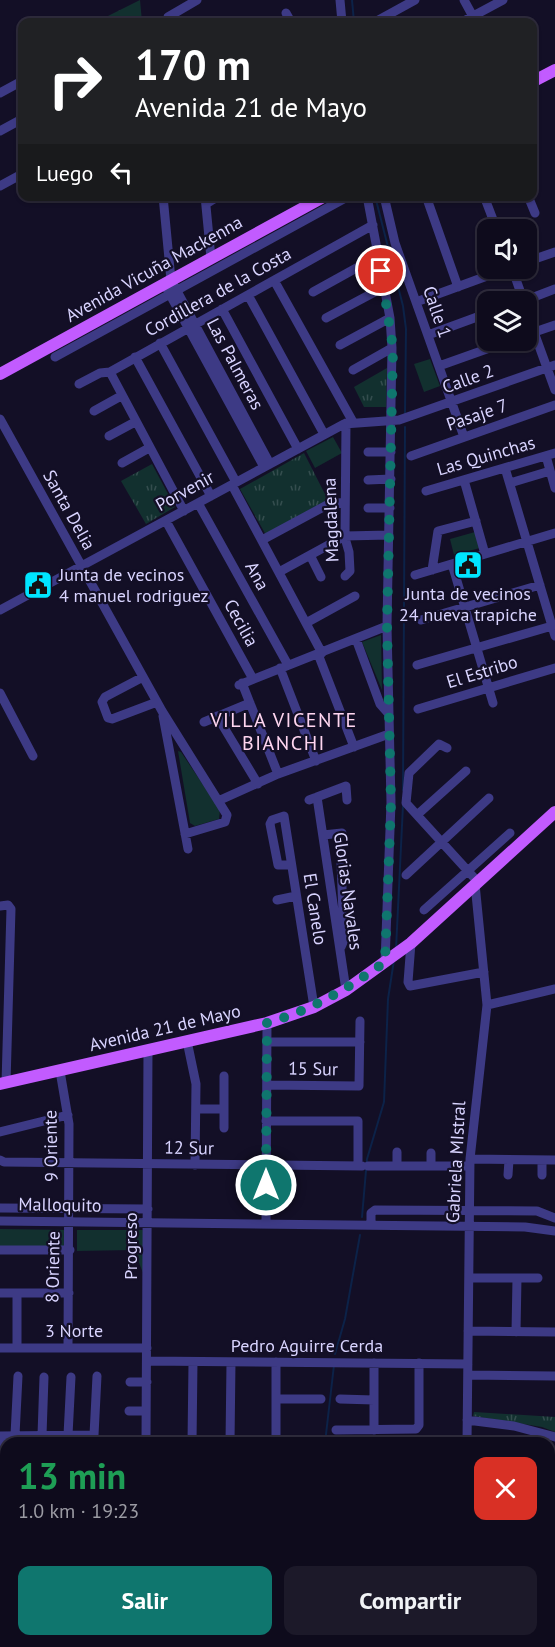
<!DOCTYPE html>
<html lang="es">
<head>
<meta charset="utf-8">
<style>
	:root { --surface:#0e0b1c; --page:#1c1929; --text:#f1f3f6; --muted:#9b9ba3; --line:#2e2b3b; --accent:#0f766e }
	body { margin:0; font-family:"PT Sans",sans-serif; background:var(--page); color:var(--text); height:100vh; display:flex; flex-direction:column; font-size:22px; white-space:nowrap }
	* { box-sizing:border-box; margin:0 }
	p { font-size:20px; color:var(--muted) }
	.icon { flex:none; width:33px; height:33px; fill:none; stroke:currentColor; stroke-width:2; stroke-linecap:round; stroke-linejoin:round }
	.map { position:relative; flex:1; overflow:hidden }
	.panel { position:absolute; left:0px; top:1437px; width:555px; height:210px; display:flex; flex-direction:column; background:var(--surface); border-radius:18px 18px 0 0; box-shadow:0 2px 4px #0004,0 0 0 2px var(--line) }
	.panel>* { flex:none }
	.banner { position:absolute; left:18px; top:18px; width:519px; height:183px; border-radius:12px; box-shadow:0 2px 4px #0004,0 0 0 2px var(--line); background:#202124; color:#fff; overflow:hidden }
	.tools { position:absolute; left:477px; top:219px; display:grid; gap:12px }
	.tools a { display:grid; place-items:center; width:60px; height:60px; border-radius:12px; background:var(--surface); box-shadow:0 2px 4px #0004,0 0 0 2px var(--line); font-size:30px }
	.pin { position:absolute; display:grid; place-items:center; width:51px; height:51px; color:#fff; margin:-26px; border:3px solid #fff; border-radius:50%; box-shadow:0 2px 6px #0007 }
	.me { position:absolute; width:66px; margin:-33px; rotate:0deg; stroke-linejoin:round; filter:drop-shadow(0 0 4px #0008) }
	.turn { display:flex; align-items:center; gap:21px; height:126px; padding:0 18px; font-size:27px }
	.turn .icon { width:78px; height:78px; stroke-width:2.5 }
	.turn b { display:block; font-size:42px; line-height:51px }
	.then { display:flex; align-items:center; height:57px; padding:0 18px; background:#0003; gap:12px; font-size:22px }
	.round { display:grid; place-items:center; flex:none; width:63px; height:63px; border-radius:12px; background:var(--page) }
	.overview { display:flex; align-items:center; justify-content:space-between; height:102px; padding:0 18px }
	h1 { font-size:36px; font-weight:700; line-height:45px; color:#1e9e55 }
	.primary-button { display:flex; gap:12px; margin-top:auto; padding:12px 18px }
	.primary-button a { flex:1; height:69px; border-radius:12px; background:var(--accent); color:#fff; font-size:24px; font-weight:700; line-height:69px; text-align:center }
	.primary-button a+a { background:var(--page); color:var(--text) }
	.map>svg:first-child { display:block }
	.grass { fill:url(#grass-tufts) }
	.green { fill:#12302f }
	.lines { fill:none; stroke-linecap:round; stroke-linejoin:round }
	.stream { stroke:#0c2248; stroke-width:2 }
	.minor { stroke:#3d3a85; stroke-width:9 }
	.major { stroke:#c25bff; stroke-width:12 }
	.route { stroke:#0f766e; stroke-width:10; stroke-dasharray:0 18 }
	.labels { text-anchor:middle; stroke-width:4.5; stroke-linejoin:round; paint-order:stroke }
	.street-label { font-size:18px; fill:#d9d4ff; stroke:#130f26 }
	.poi-label { font-size:18px; fill:#d9d4ff; stroke:#130f26; text-anchor:start }
	.neighbourhood-label { font-size:20px; letter-spacing:1.5px; fill:#ffd6f0; stroke:#130f26 }
</style>
</head>
<body>
<div class="map">
<svg width="555" height="1647" viewBox="0 0 555 1647">
	<defs>
		<pattern id="grass-tufts" width="24" height="20" patternUnits="userSpaceOnUse" patternTransform="scale(1.5)"><rect width="24" height="20" fill="#12302f"/><path d="M3 7l-1-3M5 7V3M7 7l1-3M15 17l-1-3M17 17v-4M19 17l1-3" fill="none" stroke="#344d4e"/></pattern>
	</defs>
	<rect width="100%" height="100%" fill="#130f26"/>
	<path class="grass" d="M140 0 142 22H106L104 18Z
		M387 368 386 407H364L354 387Z
		M304 453 329 502 266 535 240 489Z
		M152 464 175 507 146 524 121 481Z
		M474 1412 555 1417V1432L542 1427 473 1416Z"/>
	<path class="green" d="M430 359 440 386 424 392 414 364Z
		M333 437 342 453 315 468 306 451Z
		M475 532 480 548 454 555 450 539Z
		M381 635 382 690 362 642Z
		M178 751 181 752 220 810 219 819 195 826 190 823Z
		M0 1229 69 1230V1247L0 1246Z
		M77 1230H145V1278L134 1250 77 1251Z"/>
	<g class="lines">
		<path class="stream" d="M352 0 354 22
			M375 196 403 306 406 329 405 413
			M403 790 405 427
			M396 949 403 805
			M362 1217 367 1159 384 1102 388 999 394 960
			M335 1354 345 1319 360 1235
			M325 1443 334 1365
			M267 1647 269 1641"/>
		<path class="minor" d="M340 0 342 22
			M464 0 476 22
			M286 13 291 22
			M169 22 168 17 197 0
			M375 22 415 0
			M462 22 503 0
			M0 93 22 81
			M0 131 22 119
			M0 186 22 174
			M163 196 171 280 270 464
			M205 196 211 258
			M367 196 390 318 392 348 387 626 391 803 385 962
			M384 196 395 243 464 437
			M426 196 458 287
			M484 196 497 230
			M528 196 535 213
			M206 204 219 196
			M526 262 555 252
			M512 268 524 302
			M275 282 353 422
			M167 289 264 467
			M313 292 378 256
			M248 295 324 434
			M416 302 509 268
			M521 302 555 289
			M222 309 298 449
			M526 310 555 390
			M326 318 384 287
			M428 335 488 313
			M526 335 555 325
			M160 343 236 482
			M340 345 390 318
			M55 357 349 196
			M135 357 211 496
			M439 366 512 340
			M353 370 392 348
			M110 372 184 511
			M79 384 100 373 110 372 373 225
			M94 411 121 396
			M0 419 162 711 227 815 225 822 185 834
			M109 436 135 422
			M368 452H391
			M411 456 555 405
			M546 456 555 488
			M122 463 149 448
			M505 468 555 636
			M368 480 391 479
			M464 480 485 554
			M510 483 550 471
			M232 485 322 653
			M426 491 555 453
			M198 503 288 665
			M368 508H390
			M166 521 253 679
			M262 540 327 505 345 502
			M310 555 321 577
			M452 564 493 703
			M432 570 438 531 476 521
			M279 572 345 536 389 535
			M415 575 555 533
			M345 576 350 571 349 552 345 538 346 423
			M0 610 344 424 399 420 555 365
			M421 620 540 585
			M306 623 355 596
			M356 639 380 704 388 713
			M318 654 354 747
			M417 665 552 626
			M280 668 316 761
			M143 677 105 697 102 702 108 718 112 719 157 702
			M242 683 278 774
			M239 685 387 626
			M0 693 33 756
			M418 709 555 668
			M163 716 188 849
			M217 716 258 784
			M204 722 250 703
			M447 748 439 744 409 773 406 803 478 882
			M317 797 346 990
			M309 800 346 786 347 800
			M218 801 278 774 389 734
			M417 815 466 771
			M323 835 342 833
			M341 862 344 940 341 947
			M291 865H278L270 824 272 820 284 816 314 1007
			M406 875 489 798
			M277 900 296 896
			M0 906 8 905 11 909 6 1083
			M424 910 510 833
			M411 943 408 982 410 986 484 972
			M487 1005 555 989
			M187 1041 196 1084 195 1165
			M267 1042H360
			M60 1071 69 1124 68 1348
			M267 1085 359 1086 360 1021
			M196 1109H224
			M266 1121H358V1166
			M224 1128V1076
			M0 1132 68 1115
			M397 1152V1166
			M470 1159 555 1160
			M0 1160 4 1162 362 1166
			M368 1166H470
			M431 1166V1153
			M508 1175 509 1160
			M542 1175V1160
			M0 1208 148 1209
			M0 1221 525 1227 555 1231
			M266 1224 267 1023
			M371 1225V1213L375 1210 537 1211 555 1218
			M0 1250H70
			M469 1278H538
			M0 1293H69
			M468 1331 555 1332
			M516 1332 517 1278
			M0 1348H147
			M17 1348V1293
			M147 1361 468 1364
			M276 1362V1443
			M374 1363V1430
			M468 1375 555 1376
			M130 1382H147
			M276 1399H321
			M340 1399 374 1400
			M129 1411H146
			M467 1420 514 1426 555 1437
			M336 1430 416 1429 419 1425V1363
			M15 1435 18 1376
			M42 1435 44 1377
			M68 1435 71 1377
			M0 1436 94 1435 97 1376
			M130 1441H146
			M146 1443 148 1050
			M192 1443 193 1362
			M230 1443 231 1362
			M467 1443 470 1159 487 1005 475 884
			M549 1477 555 1478
			M1 1482V1436
			M549 1568H555
			M0 1594H6
			M549 1599 555 1600
			M285 1641 316 1643
			M145 1647V1641
			M257 1647V1641"/>
		<path class="major" d="M532 82 555 70
			M0 374 325 196
			M0 1084 267 1023 314 1007 346 990 411 943 555 812"/>
	</g>
	<g class="lines">
		<path class="route" d="M266 1185 267 1023C312 1010 347 989 385 962L391 803 387 626 393 348 381 271"/>
	</g>
	<defs>
		<g id="civic-square" transform="scale(1.5)"><rect x="-9" y="-9" width="18" height="18" rx="4" fill="#00e5ff" stroke="#130f26"/><path d="M-.6-6.5H3V-4.5H.6V-3L4-1V1h2V6H-6V1h2V-1L-.6-3ZM-1.2 2.5V6h2.4V2.5Z" fill="#111"/></g>
	</defs>
	<g fill-rule="evenodd">
		<use href="#civic-square" x="468" y="565"/>
		<use href="#civic-square" x="38" y="585"/>
	</g>
	<g class="labels">
		<g class="street-label">
			<text transform="translate(154 269) rotate(-29)" y="6">Avenida Vicuña Mackenna</text>
			<text transform="translate(218 292) rotate(-29)" y="6">Cordillera de la Costa</text>
			<text transform="translate(437 312) rotate(71)" y="6">Calle 1</text>
			<text transform="translate(235 364) rotate(62)" y="6">Las Palmeras</text>
			<text transform="translate(468 379) rotate(-20)" y="6">Calle 2</text>
			<text transform="translate(477 415) rotate(-19)" y="6">Pasaje 7</text>
			<text transform="translate(486 456) rotate(-16)" y="6">Las Quinchas</text>
			<text transform="translate(185 491) rotate(-29)" y="6">Porvenir</text>
			<text transform="translate(69 510) rotate(61)" y="6">Santa Delia</text>
			<text transform="translate(331 520) rotate(-92)" y="6">Magdalena</text>
			<text transform="translate(257 576) rotate(61)" y="6">Ana</text>
			<text transform="translate(241 623) rotate(61)" y="6">Cecilia</text>
			<text transform="translate(482 672) rotate(-17)" y="6">El Estribo</text>
			<text transform="translate(348 891) rotate(82)" y="6">Glorias Navales</text>
			<text transform="translate(315 909) rotate(81)" y="6">El Canelo</text>
			<text transform="translate(165 1028) rotate(-13)" y="6">Avenida 21 de Mayo</text>
			<text transform="translate(313 1069) rotate(1)" y="6">15 Sur</text>
			<text transform="translate(51 1146) rotate(-91)" y="6">9 Oriente</text>
			<text transform="translate(189 1148) rotate(1)" y="6">12 Sur</text>
			<text transform="translate(456 1162) rotate(-87)" y="6">Gabriela MIstral</text>
			<text transform="translate(60 1205) rotate(1)" y="6">Malloquito</text>
			<text transform="translate(131 1246) rotate(-90)" y="6">Progreso</text>
			<text transform="translate(53 1267) rotate(-89)" y="6">8 Oriente</text>
			<text x="74" y="1337">3 Norte</text>
			<text x="307" y="1352">Pedro Aguirre Cerda</text>
		</g>
		<g class="poi-label">
			<text x="59" y="581">Junta de vecinos<tspan x="59" dy="21">4 manuel rodriguez</tspan></text>
			<text x="468" y="600" text-anchor="middle">Junta de vecinos<tspan x="468" dy="21">24 nueva trapiche</tspan></text>
		</g>
		<g class="neighbourhood-label">
			<text x="284" y="727">VILLA VICENTE<tspan x="284" dy="23">BIANCHI</tspan></text>
		</g>
	</g>
</svg>
<div class="tools">
<a><svg class="icon" aria-label="sound" viewBox="0 0 24 24"><path d="M4 9h4l5-4v14l-5-4H4zM17 9q2 3 0 6"/></svg></a>
<a><svg class="icon" aria-label="layers" viewBox="0 0 24 24"><path d="M12 4l9 5-9 5-9-5zM3 14l9 5 9-5"/></svg></a>
</div>
<div class="pin" style="left:381px;top:271px;background:#d93025"><svg class="icon" aria-label="arrive" viewBox="0 0 24 24"><path d="M6 21V4h12l-3 4 3 4H6"/></svg></div>
<svg class="me" style="left:266px;top:1185px" viewBox="-20 -20 40 40"><circle r="17" fill="#0f766e" stroke="#fff" stroke-width="3"/><path d="M0-11L8 9 0 5-8 9z" fill="#fff"/></svg>
<div class="banner">
<div class="turn"><svg class="icon" aria-label="right" viewBox="0 0 24 24"><path d="M7 20v-9h11M14 6l5 5-5 5"/></svg><div><b>170 m</b>Avenida 21 de Mayo</div></div>
<div class="then">Luego<svg class="icon" aria-label="left" viewBox="0 0 24 24"><path d="M17 20v-9H6M10 6l-5 5 5 5"/></svg></div>
</div>
<section class="panel">
<div class="overview"><div><h1>13 min</h1><p>1.0 km · 19:23</p></div><a class="round" style="background:#d93025;color:#fff"><svg class="icon" aria-label="close" viewBox="0 0 24 24"><path d="M6 6l12 12M18 6L6 18"/></svg></a></div>
<div class="primary-button"><a>Salir</a><a>Compartir</a></div>
</section>
</div>
</body>
</html>
